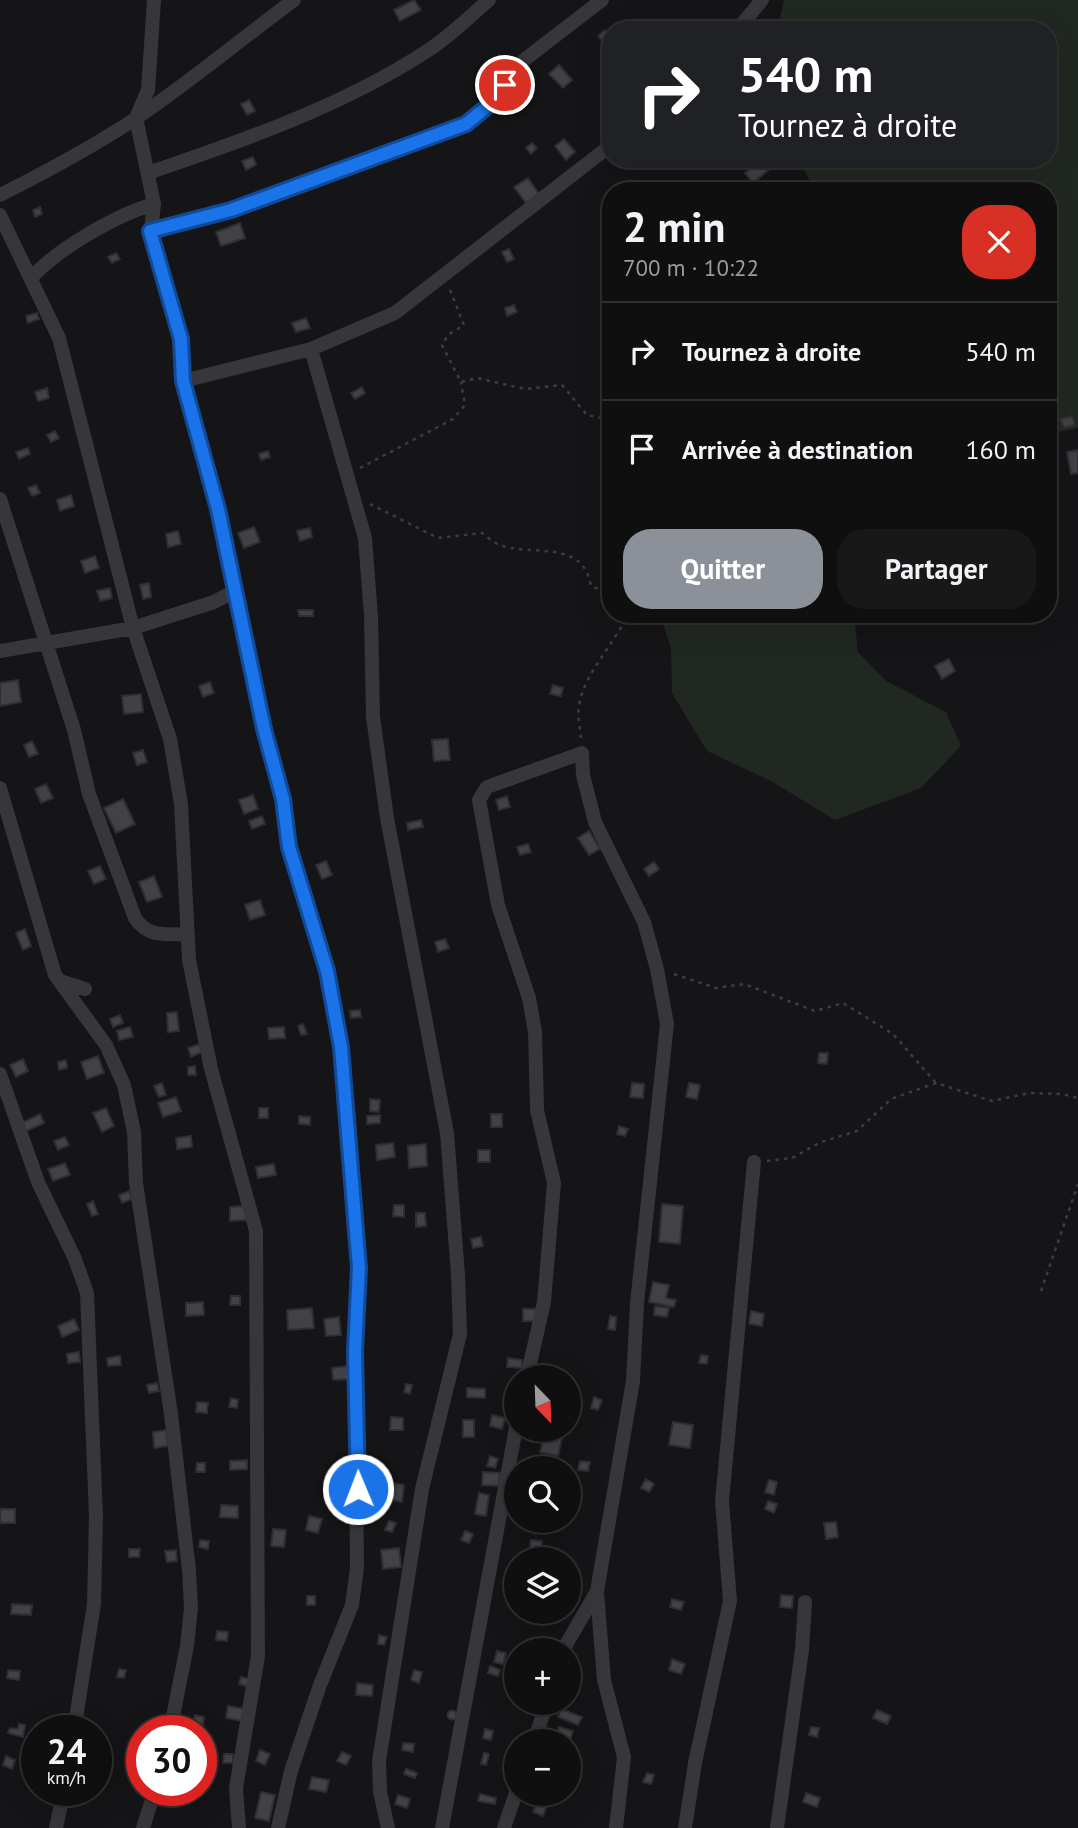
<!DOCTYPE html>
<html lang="fr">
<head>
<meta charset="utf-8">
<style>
	:root { --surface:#100f10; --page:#191819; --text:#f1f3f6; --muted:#9c9c9f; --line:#302f30; --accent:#8c9099 }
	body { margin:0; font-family:"PT Sans",sans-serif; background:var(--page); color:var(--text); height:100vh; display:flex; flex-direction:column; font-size:26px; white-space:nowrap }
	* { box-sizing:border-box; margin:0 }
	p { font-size:23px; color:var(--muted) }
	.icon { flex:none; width:38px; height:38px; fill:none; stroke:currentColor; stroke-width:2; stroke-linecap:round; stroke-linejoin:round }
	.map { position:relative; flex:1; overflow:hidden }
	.sheet { position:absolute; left:602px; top:182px; width:455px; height:441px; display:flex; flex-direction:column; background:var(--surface); border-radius:28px; box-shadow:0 7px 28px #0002,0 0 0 2px var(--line) }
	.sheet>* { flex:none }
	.guide { position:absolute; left:602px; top:21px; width:455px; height:147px; border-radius:28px; box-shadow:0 7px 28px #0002,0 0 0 2px var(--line); background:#202124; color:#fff; overflow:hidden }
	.needle { width:46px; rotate:157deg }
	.fabs { position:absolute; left:504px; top:1365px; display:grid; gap:14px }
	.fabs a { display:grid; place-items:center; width:77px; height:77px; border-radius:50%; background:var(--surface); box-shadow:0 7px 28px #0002,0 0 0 2px var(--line); font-size:35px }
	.speed { position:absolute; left:21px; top:1715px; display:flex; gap:14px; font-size:35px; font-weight:700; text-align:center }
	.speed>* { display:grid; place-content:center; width:91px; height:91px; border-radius:50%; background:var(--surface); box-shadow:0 7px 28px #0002,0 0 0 2px var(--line); line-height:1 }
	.speed small { font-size:18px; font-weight:400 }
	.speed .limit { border:10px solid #d22; background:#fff; color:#111 }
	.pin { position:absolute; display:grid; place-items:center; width:60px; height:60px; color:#fff; margin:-30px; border:4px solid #fff; border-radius:50%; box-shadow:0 2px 7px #0007 }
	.me { position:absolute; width:77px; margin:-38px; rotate:359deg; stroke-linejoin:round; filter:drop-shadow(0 0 5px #0008) }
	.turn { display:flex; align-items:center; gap:24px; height:147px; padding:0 21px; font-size:32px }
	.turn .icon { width:91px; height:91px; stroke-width:2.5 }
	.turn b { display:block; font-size:49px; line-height:60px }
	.round { display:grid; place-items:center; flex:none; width:74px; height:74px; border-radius:28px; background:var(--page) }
	.head { display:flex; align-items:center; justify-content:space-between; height:119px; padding:0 21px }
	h1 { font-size:42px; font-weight:600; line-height:52px }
	.action { display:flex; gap:14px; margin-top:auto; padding:14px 21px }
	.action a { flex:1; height:80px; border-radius:28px; background:var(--accent); color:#fff; font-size:28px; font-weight:600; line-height:80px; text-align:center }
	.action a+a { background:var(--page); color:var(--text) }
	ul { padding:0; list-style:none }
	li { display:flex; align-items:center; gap:21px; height:98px; padding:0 21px; border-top:2px solid var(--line) }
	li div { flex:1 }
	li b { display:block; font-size:26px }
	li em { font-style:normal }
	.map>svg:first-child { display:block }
	.green { fill:#212822 }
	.building { fill:#414146; stroke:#2f2e32; stroke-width:2 }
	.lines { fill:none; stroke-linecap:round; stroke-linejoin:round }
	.path { stroke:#3c3d41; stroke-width:2.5; stroke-dasharray:3.5 5; stroke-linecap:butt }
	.street { stroke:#36363b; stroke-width:14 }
	.route-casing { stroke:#114b97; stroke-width:18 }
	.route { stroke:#1a73e8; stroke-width:12 }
</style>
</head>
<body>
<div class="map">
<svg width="1078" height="1828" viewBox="0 0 1078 1828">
	<rect width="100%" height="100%" fill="#151416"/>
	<path class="green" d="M784 0H1078V428L1048 434V191H816L798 159H1048V30H778Z
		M660 614H854L858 652 886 681 946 712 961 746 921 788 835 820 771 781 707 751 672 693 671 648Z"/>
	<path class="building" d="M414 0 421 10 400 21 394 10Z
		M605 30 610 37 603 42 598 36Z
		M559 65 572 80 563 88 549 74Z
		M249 100 255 111 247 115 241 104Z
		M564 139 575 152 566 160 555 146Z
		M532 143 537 148 531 154 526 148Z
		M253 157 256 165 246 170 242 161Z
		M763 159 772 167 753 183 745 173Z
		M528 178 539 194 526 203 514 187Z
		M40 207 42 214 35 217 33 210Z
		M240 223 245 238 221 246 216 232Z
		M509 249 514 259 507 262 502 252Z
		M116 253 120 259 112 263 108 257Z
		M514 305 517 312 507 316 505 308Z
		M37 313 39 319 28 323 26 316Z
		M306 318 310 328 296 332 292 323Z
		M362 387 365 393 355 399 351 393Z
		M47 388 49 398 38 401 35 392Z
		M1072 416 1075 425 1064 428 1060 419Z
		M55 431 59 438 51 442 47 435Z
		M28 448 30 454 19 459 16 452Z
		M1078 450V473L1071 474 1067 452Z
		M268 451 270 457 261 460 259 454Z
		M36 485 40 493 32 496 28 488Z
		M71 495 74 506 60 511 57 500Z
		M254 527 260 542 244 548 238 533Z
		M310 528 312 537 300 541 297 531Z
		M178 531 181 544 168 547 166 534Z
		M95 556 99 568 85 573 81 561Z
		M149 583 151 597 143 599 140 585Z
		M110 588 112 598 100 601 97 591Z
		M298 610H313V616H299Z
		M949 659 955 671 942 679 935 666Z
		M18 680 21 702 0 706V683Z
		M210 682 214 693 203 697 199 686Z
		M553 685 563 688 561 696 550 694Z
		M141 694 143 712 124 714 122 696Z
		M448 739 450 760 434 761 432 740Z
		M32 741 38 754 29 757 24 745Z
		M143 750 147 762 137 765 133 753Z
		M46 784 53 798 41 803 35 789Z
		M253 795 258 809 244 814 239 800Z
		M507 796 510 807 499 810 496 800Z
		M123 799 135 824 116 833 104 808Z
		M262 816 265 824 252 829 249 821Z
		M421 820 423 827 408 830 407 823Z
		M589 831 600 849 589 855 578 838Z
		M528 844 531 852 520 855 517 847Z
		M326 861 332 875 322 879 316 865Z
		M654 862 659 869 649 876 644 869Z
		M100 866 106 879 94 884 88 871Z
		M154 876 162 897 147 902 139 882Z
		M260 900 265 915 250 920 245 905Z
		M25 929 31 946 23 950 16 933Z
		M445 939 449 948 438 952 435 942Z
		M360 1010 361 1017 351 1018 350 1011Z
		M177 1012 179 1031 168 1032 167 1013Z
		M120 1015 123 1023 113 1027 110 1019Z
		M303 1024 307 1034 301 1035 298 1026Z
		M130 1027 133 1037 119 1040 117 1031Z
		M284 1027 285 1038 269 1039 268 1028Z
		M200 1044 202 1052 191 1057 188 1048Z
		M819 1053H828L827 1064 818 1063Z
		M98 1056 104 1073 87 1079 81 1062Z
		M23 1059 28 1071 16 1077 10 1065Z
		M66 1060 67 1068 59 1070 58 1062Z
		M195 1066 196 1075H188V1067Z
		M162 1083 166 1095 159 1097 154 1086Z
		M632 1083 644 1084 643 1098 630 1097Z
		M689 1083 700 1085 697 1099 686 1097Z
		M176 1097 181 1111 163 1117 158 1103Z
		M370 1099 380 1100 379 1112 370 1111Z
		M106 1108 114 1126 102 1132 93 1113Z
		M259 1108H268V1118H259Z
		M40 1114 44 1123 26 1131 22 1123Z
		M491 1114H502V1127H491Z
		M380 1115V1123L367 1124V1116Z
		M299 1116 310 1117V1125L299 1124Z
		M619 1126 628 1129 625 1136 617 1134Z
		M191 1136 192 1147 177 1149 176 1138Z
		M65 1137 69 1145 58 1150 54 1141Z
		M393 1143 395 1157 377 1160 376 1145Z
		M426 1144 427 1166 409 1168 408 1146Z
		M478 1150H490V1162H478Z
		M65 1163 70 1175 53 1181 48 1169Z
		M274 1164 276 1175 258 1178 256 1167Z
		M129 1191 132 1199 122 1203 119 1195Z
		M93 1201 98 1214 92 1216 87 1204Z
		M662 1204 683 1206 680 1244 659 1242Z
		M394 1205H404V1217L393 1216Z
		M245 1206 246 1220 230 1221V1207Z
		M416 1213H425L426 1226 416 1227Z
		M481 1237 483 1246 473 1248 471 1239Z
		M653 1282 669 1285 666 1298 676 1300 674 1307 649 1302Z
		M231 1296H240V1305H230Z
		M203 1302 204 1315 186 1316V1303Z
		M655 1306 669 1308 667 1317 654 1315Z
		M312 1308 314 1328 288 1330 287 1310Z
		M523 1309H537L536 1321H523Z
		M751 1311 764 1314 762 1326 749 1324Z
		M610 1316 616 1317 615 1330 608 1329Z
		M339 1317 341 1335 326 1336 324 1319Z
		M74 1319 79 1330 62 1337 58 1326Z
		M79 1352 80 1362 68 1363 67 1354Z
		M701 1355 708 1356 707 1364 699 1363Z
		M120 1356 121 1365 108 1366 107 1358Z
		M508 1358 522 1360V1368L507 1367Z
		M349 1366 350 1379 333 1380 332 1368Z
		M157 1383 159 1391 149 1393 147 1385Z
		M406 1384 412 1385 410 1394 404 1392Z
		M467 1388 485 1389V1398L467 1397Z
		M594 1397 602 1400 598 1410 591 1408Z
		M231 1398 238 1400 237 1408 229 1407Z
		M197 1402 208 1403 207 1413 196 1412Z
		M492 1415 505 1418 502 1429 490 1426Z
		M391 1417 403 1418V1430H390Z
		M463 1420H474V1437H463Z
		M673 1422 693 1425 690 1448 669 1445Z
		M166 1430 168 1446 154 1448 153 1432Z
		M545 1434 562 1438 558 1456 540 1452Z
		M490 1456 498 1459 495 1468 487 1466Z
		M247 1460V1469L230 1470V1461Z
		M344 1461 351 1464V1473H343Z
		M580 1461 590 1462 588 1471 578 1470Z
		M197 1463H205V1472H196Z
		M532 1463 543 1464V1468H531Z
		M483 1472 500 1473 499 1486 482 1485Z
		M569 1477H573L574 1493H569Z
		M646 1479 654 1484 649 1492 641 1488Z
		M769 1480 777 1482 774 1495 765 1492Z
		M393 1483 404 1485 402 1502 391 1500Z
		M479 1493 489 1495 486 1516 475 1514Z
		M768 1501 777 1504 774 1513 765 1509Z
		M221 1505 238 1506V1518L220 1517Z
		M0 1509H15V1523H0Z
		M309 1516 322 1519 318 1533 306 1530Z
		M389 1521 396 1523 392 1532 385 1530Z
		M836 1522 838 1537 826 1539 824 1523Z
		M273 1529 286 1530 284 1547 271 1546Z
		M465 1531 473 1534 469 1543 461 1540Z
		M200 1540 209 1541 208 1549 199 1547Z
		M531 1540 542 1541 541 1549 530 1548Z
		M399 1548 401 1567 383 1569 381 1550Z
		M129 1549H140L139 1557H129Z
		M176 1550 177 1561 167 1562 165 1551Z
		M512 1585H516V1606L510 1605Z
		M781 1595 793 1596 792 1608 780 1607Z
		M307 1596H315V1605H307Z
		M672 1599 684 1602 681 1610 670 1607Z
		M12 1604 32 1605 31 1615 11 1614Z
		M217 1631 228 1632 227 1641 216 1640Z
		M379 1635 387 1637 384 1645 378 1644Z
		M497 1651 506 1653 503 1664 494 1662Z
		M672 1659 685 1664 681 1674 669 1670Z
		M490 1666 500 1670 498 1676 488 1673Z
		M119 1669 126 1670 124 1678 117 1677Z
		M8 1670 20 1671 19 1680 7 1678Z
		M414 1670 422 1672 419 1683 411 1680Z
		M241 1677 249 1679 247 1686 239 1684Z
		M357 1683 373 1685 372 1696 356 1695Z
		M228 1706 245 1709 243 1721 226 1718Z
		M561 1709 582 1717 578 1725 558 1717Z
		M877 1710 891 1716 887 1724 873 1718Z
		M447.5 1715a4.5 4.5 0 1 1 9 0a4.5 4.5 0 1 1-9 0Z
		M195 1715 204 1717 203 1725 193 1723Z
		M19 1724 25 1725 23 1737 8 1733 10 1728 18 1729Z
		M559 1727 573 1731 570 1740 556 1735Z
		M811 1727 819 1728 817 1737 809 1735Z
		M485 1729 493 1731 491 1740 483 1738Z
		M403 1743 414 1744 413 1752 402 1750Z
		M260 1750 270 1754 265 1765 256 1761Z
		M342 1752 351 1756 346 1765 337 1761Z
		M484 1753 489 1754 486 1765 481 1764Z
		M224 1754H233V1763H223Z
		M6 1756 15 1760 12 1769 3 1765Z
		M406 1769 417 1773 415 1778 404 1774Z
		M647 1773 654 1775 651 1784 643 1782Z
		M312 1777 329 1780 326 1792 309 1789Z
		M261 1792 275 1795 269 1821 255 1818Z
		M806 1793 820 1798 817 1807 803 1802Z
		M480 1794 496 1798 495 1804 478 1801Z
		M398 1795 410 1799 407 1808 395 1804Z
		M537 1802 547 1805 543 1816 533 1812Z"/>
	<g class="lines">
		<path class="path" d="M450 290 464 325 448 335 442 345 461 382 477 378 525 389 562 385 587 415 611 420
			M611 332V334
			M360 468 453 419 465 405 461 382
			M370 504 438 538 482 533C487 537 494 543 500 545 531 557 583 538 591 586L611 594
			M581 738C580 727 577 715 579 705 585 672 614 645 628 614
			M674 974 716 988 744 984 815 1011 843 1003 893 1034 936 1083
			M767 1161 792 1158 821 1142 857 1131 891 1099 936 1083 992 1101 1030 1093 1062 1094 1078 1098
			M1041 1291 1078 1184"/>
		<path class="street" d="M154 0 148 90 136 118 154 204 151 231 181 339 183 381 221 523 264 729 283 799 289 847 327 971 341 1047 349 1118 359 1268 355 1351 357 1568 352 1605 320 1685 291 1771 278 1828
			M737 30 762 0
			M148 173C242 141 343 106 427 51 449 37 469 17 489 0
			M0 195C46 172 92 147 135 119 190 82 241 39 294 0
			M0 215 59 338 133 628 170 739 181 804 189 960 211 1069 256 1231 258 1656 236 1788 239 1828
			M151 231 231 210 466 124 495 100 524 60 602 0
			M32 277C59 248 116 215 154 204
			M311 349 365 538 371 616 373 717 387 818 447 1133 458 1274 460 1334 422 1489 379 1761 380 1792 388 1828
			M183 381 311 349 395 313 611 145
			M0 499 74 730 89 794 135 918C148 938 166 934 188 934
			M0 651 133 628 214 602 235 591
			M0 788 55 975 60 981 85 989
			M55 975 106 1045 124 1085 134 1132 136 1183 171 1414 189 1570 191 1608 187 1646 170 1731
			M0 1074 38 1182 75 1259 87 1293 96 1517 94 1604 74 1731
			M527 1377 544 1302 554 1183 537 1110 535 1032 529 998 498 905 479 800 487 787 582 753 583 775 595 822 644 922 657 969 667 1024 637 1303 633 1381 597 1591 563 1650
			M597 1592 604 1680 624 1757 616 1828
			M534 1741 547 1703
			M56 1828 64 1790
			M143 1828 155 1790
			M442 1828 516 1428
			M504 1828 516 1793
			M685 1828 695 1763 730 1601 722 1501 754 1162
			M777 1828 802 1650 805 1602"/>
	</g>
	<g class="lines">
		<g class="route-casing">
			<path id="route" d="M358 1489 355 1351 359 1268 341 1047 327 971 289 847 283 799 264 729 218 509 183 381 181 339 150 231 231 210 466 124 495 100 505 85"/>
		</g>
		<use href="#route" class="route"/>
	</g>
</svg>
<div class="fabs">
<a><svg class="needle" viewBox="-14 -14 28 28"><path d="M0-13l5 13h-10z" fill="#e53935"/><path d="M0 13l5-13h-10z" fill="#9c9c9f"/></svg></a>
<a><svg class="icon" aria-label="search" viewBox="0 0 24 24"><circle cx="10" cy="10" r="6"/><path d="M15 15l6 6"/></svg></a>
<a><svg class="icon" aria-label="layers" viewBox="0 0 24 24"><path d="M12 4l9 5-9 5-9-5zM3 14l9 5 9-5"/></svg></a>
<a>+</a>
<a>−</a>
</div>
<div class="speed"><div>24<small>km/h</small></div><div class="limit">30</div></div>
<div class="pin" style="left:505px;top:85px;background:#d93025"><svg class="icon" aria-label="arrive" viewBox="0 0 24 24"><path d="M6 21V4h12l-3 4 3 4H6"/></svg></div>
<svg class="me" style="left:358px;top:1489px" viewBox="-20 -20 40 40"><circle r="17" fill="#1a73e8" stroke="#fff" stroke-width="3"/><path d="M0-11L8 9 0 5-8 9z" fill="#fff"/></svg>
<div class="guide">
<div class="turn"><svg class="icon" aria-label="right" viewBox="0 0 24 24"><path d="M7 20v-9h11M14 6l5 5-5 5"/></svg><div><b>540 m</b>Tournez à droite</div></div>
</div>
<section class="sheet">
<div class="head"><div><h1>2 min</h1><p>700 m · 10:22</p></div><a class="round" style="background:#d93025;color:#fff"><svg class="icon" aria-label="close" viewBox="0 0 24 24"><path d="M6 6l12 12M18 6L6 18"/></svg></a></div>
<ul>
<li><svg class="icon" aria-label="right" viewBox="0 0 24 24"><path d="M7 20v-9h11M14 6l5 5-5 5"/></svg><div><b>Tournez à droite</b></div><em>540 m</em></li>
<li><svg class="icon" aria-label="arrive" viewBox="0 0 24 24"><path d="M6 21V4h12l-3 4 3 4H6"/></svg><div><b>Arrivée à destination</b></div><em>160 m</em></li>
</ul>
<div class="action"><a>Quitter</a><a>Partager</a></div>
</section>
</div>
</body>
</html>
